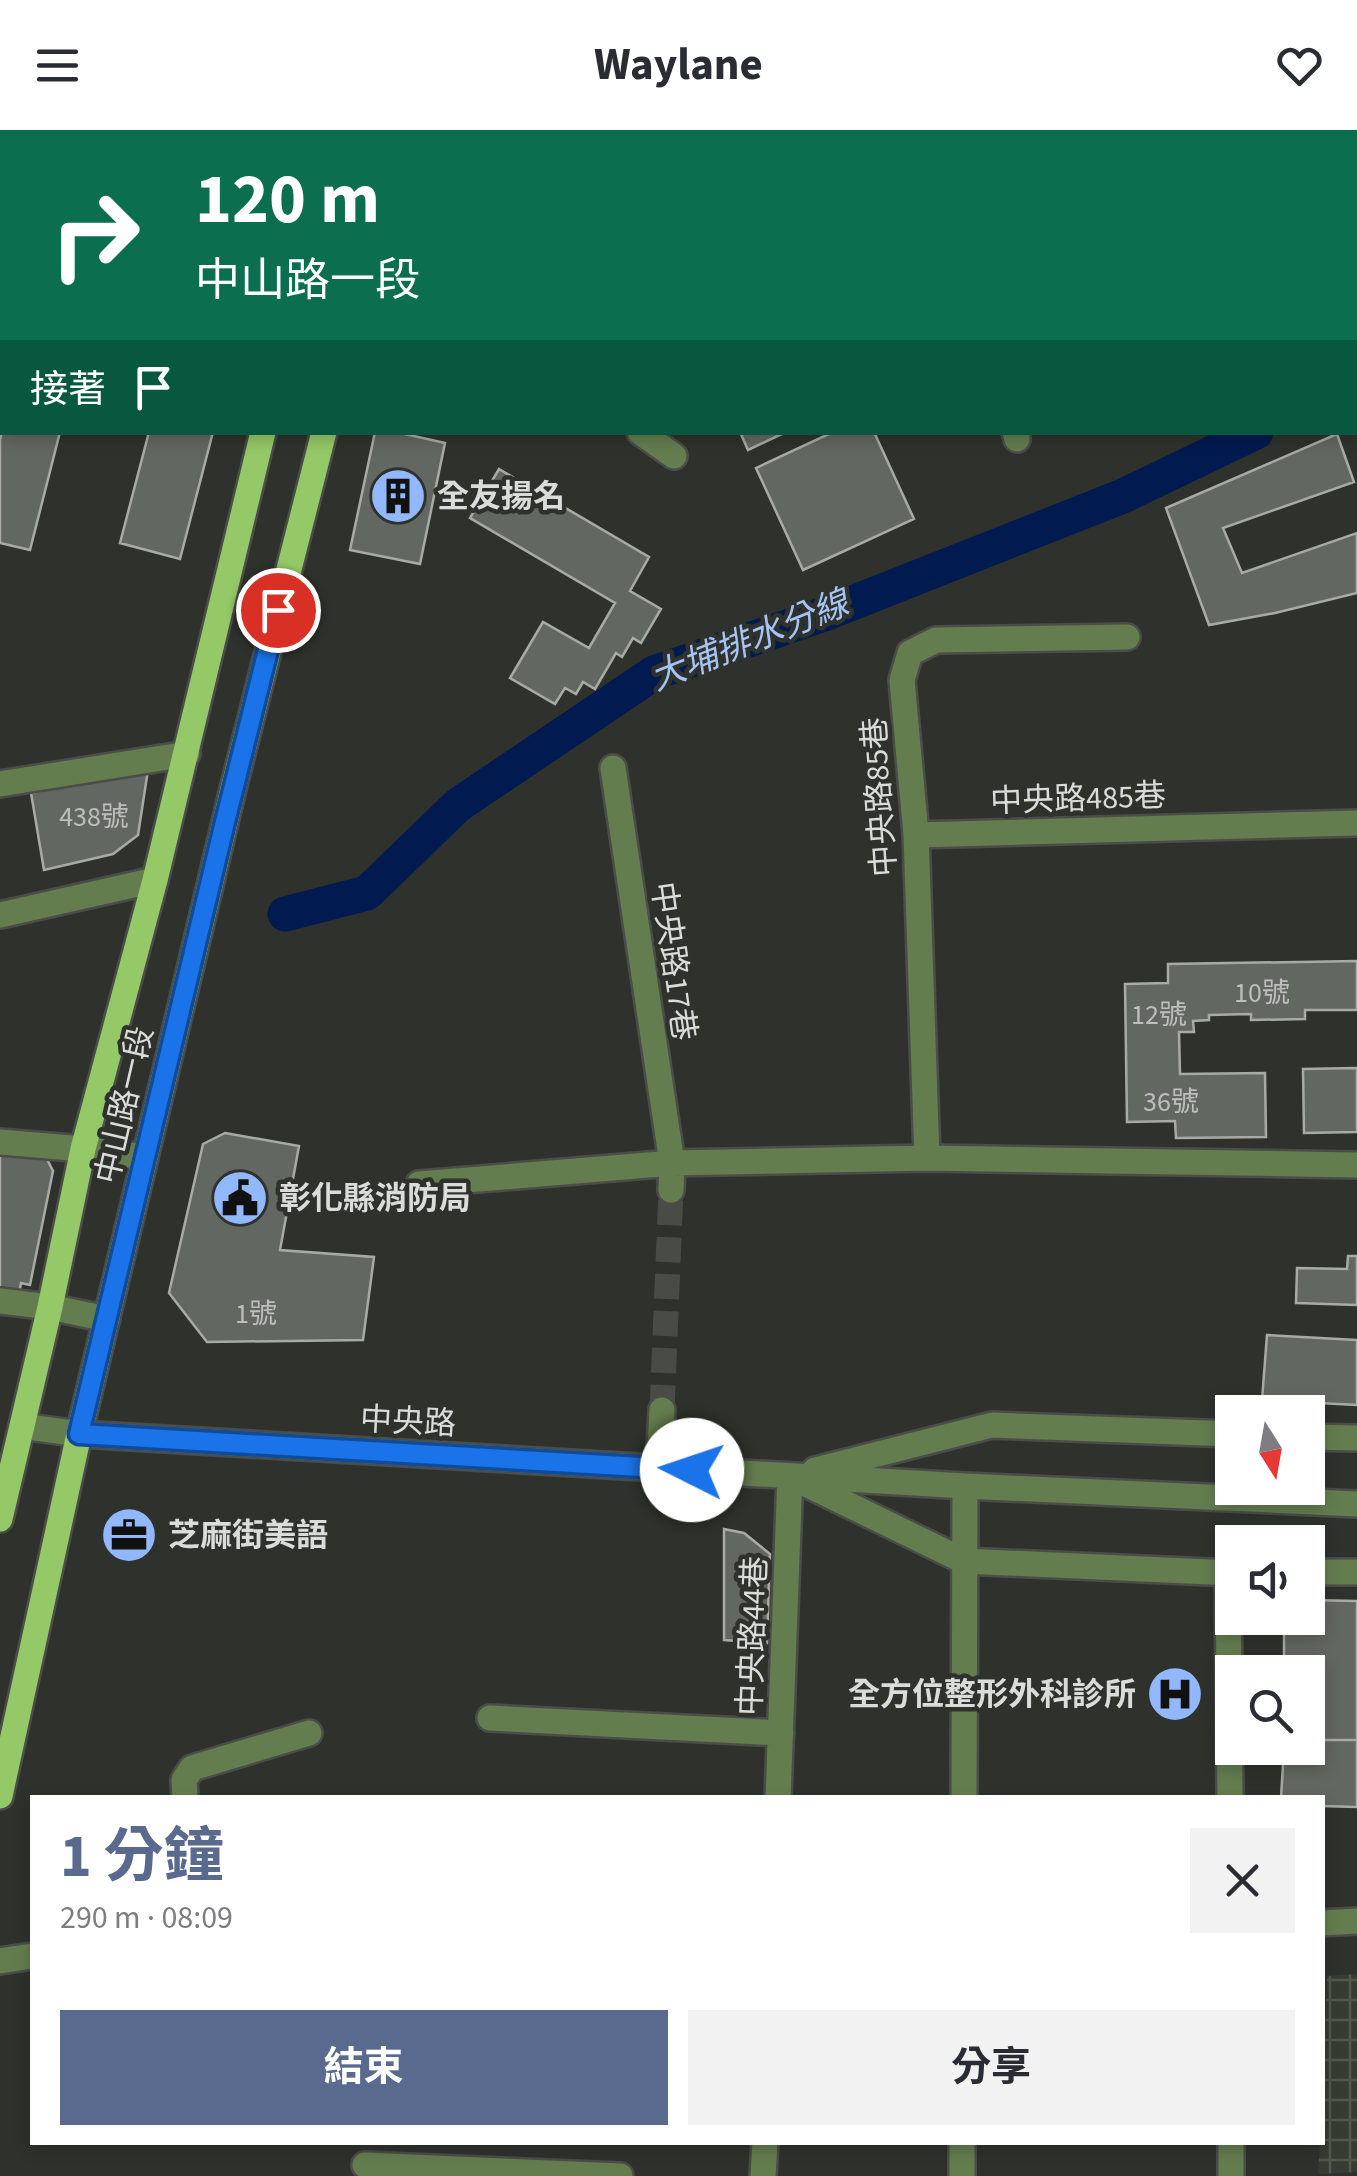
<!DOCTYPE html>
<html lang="zh-TW">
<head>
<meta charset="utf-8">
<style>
	:root { --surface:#fff; --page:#f2f2f3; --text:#2b2b33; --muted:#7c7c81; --accent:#596a8e }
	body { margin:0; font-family:"Source Sans 3","Noto Sans TC",sans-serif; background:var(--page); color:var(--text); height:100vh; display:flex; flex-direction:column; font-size:38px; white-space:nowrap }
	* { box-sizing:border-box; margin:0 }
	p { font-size:32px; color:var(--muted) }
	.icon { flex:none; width:55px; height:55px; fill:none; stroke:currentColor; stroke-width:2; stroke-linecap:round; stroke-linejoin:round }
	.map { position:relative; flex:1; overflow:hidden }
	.panel { position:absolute; left:30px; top:1665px; width:1295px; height:350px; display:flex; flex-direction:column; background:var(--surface); border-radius:0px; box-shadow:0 5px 15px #0003 }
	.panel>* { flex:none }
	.banner { position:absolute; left:0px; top:0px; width:1358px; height:305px; box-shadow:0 5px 15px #0003; background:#0b6e4f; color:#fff; overflow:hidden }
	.needle { width:65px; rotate:169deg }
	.tools { position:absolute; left:1215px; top:1265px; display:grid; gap:20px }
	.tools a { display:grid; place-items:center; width:110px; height:110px; border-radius:0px; background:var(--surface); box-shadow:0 5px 15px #0003; font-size:50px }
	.pin { position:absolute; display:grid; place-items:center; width:85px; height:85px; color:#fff; margin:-42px; border:5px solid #fff; border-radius:50%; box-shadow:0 2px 10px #0007 }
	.me { position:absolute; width:110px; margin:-55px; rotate:274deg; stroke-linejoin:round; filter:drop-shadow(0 0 8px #0008) }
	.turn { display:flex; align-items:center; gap:35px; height:210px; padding:0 30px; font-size:45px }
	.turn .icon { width:130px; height:130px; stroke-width:2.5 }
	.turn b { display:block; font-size:70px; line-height:85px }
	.then { display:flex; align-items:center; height:95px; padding:0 30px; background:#0003; gap:20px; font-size:38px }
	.round { display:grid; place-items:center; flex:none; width:105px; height:105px; border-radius:0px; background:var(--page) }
	.head { display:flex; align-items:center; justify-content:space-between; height:170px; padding:0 30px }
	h1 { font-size:60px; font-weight:700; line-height:75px; color:var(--accent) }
	.button { display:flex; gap:20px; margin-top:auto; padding:20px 30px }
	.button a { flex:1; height:115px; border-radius:0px; background:var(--accent); color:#fff; font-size:40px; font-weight:700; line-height:115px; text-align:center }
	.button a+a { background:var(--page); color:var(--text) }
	header { display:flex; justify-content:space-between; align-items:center; height:130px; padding:0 30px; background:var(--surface); font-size:45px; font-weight:700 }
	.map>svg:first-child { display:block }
	.industrial { fill:url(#industrial-grid) }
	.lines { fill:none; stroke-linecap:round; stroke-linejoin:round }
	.canal { stroke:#011a50; stroke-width:35 }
	.building { fill:#636761; stroke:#a8aba5; stroke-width:2.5 }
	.minor-tunnel { stroke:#494c46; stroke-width:25; stroke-dasharray:25 12; stroke-linecap:butt }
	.minor-casing { stroke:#4a4d48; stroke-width:30 }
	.major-casing { stroke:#4a4d48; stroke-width:30 }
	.minor { stroke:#647d4f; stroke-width:25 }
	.major { stroke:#95c967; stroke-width:25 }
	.route-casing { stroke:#114b97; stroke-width:25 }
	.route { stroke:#1a73e8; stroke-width:18 }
	.labels { text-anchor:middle; stroke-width:9; stroke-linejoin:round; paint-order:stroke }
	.number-label { font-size:28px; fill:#bcbfbb }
	.poi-label { font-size:32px; font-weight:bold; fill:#dadcd9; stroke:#2f322c; text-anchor:start }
	.street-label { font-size:32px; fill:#dadcd9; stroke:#2f322c }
	.water-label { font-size:35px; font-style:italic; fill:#a5c3f7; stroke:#2f322c }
</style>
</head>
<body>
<header><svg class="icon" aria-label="menu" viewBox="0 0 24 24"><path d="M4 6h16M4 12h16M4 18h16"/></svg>Waylane<svg class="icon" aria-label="heart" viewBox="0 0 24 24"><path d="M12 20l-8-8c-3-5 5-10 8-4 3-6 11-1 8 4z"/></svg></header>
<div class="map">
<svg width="1357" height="2046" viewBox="0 0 1357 2046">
	<defs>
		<pattern id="industrial-grid" width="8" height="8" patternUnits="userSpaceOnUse" patternTransform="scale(2.5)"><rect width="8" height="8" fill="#363c31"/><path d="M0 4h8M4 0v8" fill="none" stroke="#52584e"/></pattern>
	</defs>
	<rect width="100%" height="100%" fill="#2f322c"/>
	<path class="industrial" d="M1357 1844V2042L1318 2044 1320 2013 1322 2012 1323 1952 1327 1846Z"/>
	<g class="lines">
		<path class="canal" d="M1355 252 1357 251
			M285 784 367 763 458 675 654 543 827 483 1123 366 1256 302"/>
	</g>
	<path class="building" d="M619 0H798L800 2H621Z
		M2 300V302H60L30 420 0 413V310Z
		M149 302H213L180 429 120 413Z
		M375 302H396L445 313 420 434 350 420Z
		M740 302H786L748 320Z
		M833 302H874L914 389 803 440 756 338Z
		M1337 304 1354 352 1223 398 1242 443 1357 403V463L1275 483 1209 495 1166 378Z
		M499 339 649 427 630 461 661 479 641 513 633 508 622 527 616 523 595 559 583 552 576 564 565 558 555 574 510 548 543 492 589 518 615 473 470 388Z
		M148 640 138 705 113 724 44 740 31 663Z
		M1357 831V880H1305V889L1251 890V884L1209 885V890L1193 891 1194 902H1179L1180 944 1265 943 1266 1007 1176 1008 1175 991 1127 992 1125 854 1168 853V834Z
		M1357 938V1002L1304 1003 1303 939Z
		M225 1003 299 1016 280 1120 374 1127 363 1210 207 1212 169 1163 203 1014Z
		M0 1019 47 1029 53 1041 30 1155 21 1153 19 1164 0 1160Z
		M1348 1126H1357V1175L1296 1173 1297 1138 1347 1139Z
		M1267 1205 1357 1210V1275L1262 1270Z
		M724 1399 744 1403 770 1424 767 1513 724 1510Z
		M1308 1470 1357 1471V1610H1308V1542H1284V1493L1287 1488H1308Z
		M1308 1610H1357V1677L1322 1676V1668H1281L1284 1618H1308Z"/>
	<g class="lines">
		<path class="minor-tunnel" d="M662 1280 671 1060"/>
		<g class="minor-casing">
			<path id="minor" d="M1053 0 1059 2
				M1315 0 1316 2
				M115 2 125 0
				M568 2 569 0
				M1016 2 1021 0
				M0 36 2 35
				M1355 88 1357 92
				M640 302 674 326
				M1015 302 1017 309
				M613 638 672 1033 671 1060
				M0 654 187 624
				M916 705 1357 693
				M0 785 155 750
				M0 1012 83 1019 145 1027
				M927 1028 916 705 902 550 910 523 936 510 1127 507
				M419 1054 672 1033 927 1028 1357 1035
				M0 1171 50 1177 107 1189
				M22 1296 79 1304 965 1356 1357 1374
				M1308 1307 1357 1308
				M659 1338 662 1280
				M815 1340 992 1295 1232 1304
				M804 1353 964 1431 1232 1443
				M1308 1442H1357
				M1228 1443 1230 1668
				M490 1588 781 1603
				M185 1668 184 1650 192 1638 309 1603
				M778 1668 790 1346
				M964 1668 965 1356
				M1322 1793 1357 1791
				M0 1831 32 1826
				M365 2035 620 2046
				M763 2046 765 2012
				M962 2046V2012
				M1231 2046V2012"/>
		</g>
		<g class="major-casing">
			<path id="major" d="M335 2V0
				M394 2 395 0
				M0 1389 50 1177 83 1019 155 750 263 302
				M0 1666 79 1304 233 659 324 302"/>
		</g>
		<use href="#minor" class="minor"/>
		<use href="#major" class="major"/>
	</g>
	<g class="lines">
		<g class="route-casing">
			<path id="route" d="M278 480 224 696 79 1304 692 1340"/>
		</g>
		<use href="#route" class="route"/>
	</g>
	<defs>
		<g id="building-disc" transform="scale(2.875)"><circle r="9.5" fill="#91b8fd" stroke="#2f322c"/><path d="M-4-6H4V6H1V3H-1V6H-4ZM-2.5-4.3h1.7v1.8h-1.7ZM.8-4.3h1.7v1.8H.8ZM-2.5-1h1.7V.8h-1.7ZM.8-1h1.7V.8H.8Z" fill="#111"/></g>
		<g id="civic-disc" transform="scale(2.875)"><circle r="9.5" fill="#91b8fd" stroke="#2f322c"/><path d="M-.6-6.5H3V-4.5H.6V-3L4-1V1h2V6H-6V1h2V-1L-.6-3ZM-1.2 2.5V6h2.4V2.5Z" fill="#111"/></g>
		<g id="office-disc" transform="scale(2.875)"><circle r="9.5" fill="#91b8fd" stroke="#2f322c"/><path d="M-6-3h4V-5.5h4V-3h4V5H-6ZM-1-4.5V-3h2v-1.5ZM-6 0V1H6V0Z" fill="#111"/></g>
		<g id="hospital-disc" transform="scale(2.875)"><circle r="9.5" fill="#91b8fd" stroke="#2f322c"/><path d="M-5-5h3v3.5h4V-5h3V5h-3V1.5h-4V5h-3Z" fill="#111"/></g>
	</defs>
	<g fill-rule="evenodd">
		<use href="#building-disc" x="398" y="366"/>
		<use href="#civic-disc" x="240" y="1068"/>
		<use href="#office-disc" x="129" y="1405"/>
		<use href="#hospital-disc" x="1175" y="1564"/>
	</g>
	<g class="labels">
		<g class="number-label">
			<text x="94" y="696">438號</text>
			<text x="1262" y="872">10號</text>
			<text x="1159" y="894">12號</text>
			<text x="1171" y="981">36號</text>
			<text x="256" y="1193">1號</text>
		</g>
		<g class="poi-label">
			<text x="437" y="377">全友揚名</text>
			<text x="279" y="1079">彰化縣消防局</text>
			<text x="168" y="1416">芝麻街美語</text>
			<text x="1136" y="1575" text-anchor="end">全方位整形外科診所</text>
		</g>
		<g class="street-label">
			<text transform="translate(879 667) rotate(-94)" y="11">中央路85巷</text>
			<text transform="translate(1078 668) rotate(-2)" y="11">中央路485巷</text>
			<text transform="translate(674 831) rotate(82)" y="11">中央路17巷</text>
			<text transform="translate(124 975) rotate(-77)" y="11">中山路一段</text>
			<text transform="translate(408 1291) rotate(3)" y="11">中央路</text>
			<text transform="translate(752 1506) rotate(-88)" y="11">中央路44巷</text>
		</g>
		<g class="water-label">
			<text transform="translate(749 510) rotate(-22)" y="12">大埔排水分線</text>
		</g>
	</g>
</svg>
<div class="tools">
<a><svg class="needle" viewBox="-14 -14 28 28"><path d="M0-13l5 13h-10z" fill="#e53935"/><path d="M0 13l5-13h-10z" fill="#7c7c81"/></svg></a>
<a><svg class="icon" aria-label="sound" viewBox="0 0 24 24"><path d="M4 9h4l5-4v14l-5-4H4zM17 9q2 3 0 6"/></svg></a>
<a><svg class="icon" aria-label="search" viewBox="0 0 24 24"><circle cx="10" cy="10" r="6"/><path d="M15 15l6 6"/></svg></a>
</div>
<div class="pin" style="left:278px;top:480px;background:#d93025"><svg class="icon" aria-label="arrive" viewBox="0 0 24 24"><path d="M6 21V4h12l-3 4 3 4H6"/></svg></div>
<svg class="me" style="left:692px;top:1340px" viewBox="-20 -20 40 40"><circle r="19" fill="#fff"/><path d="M0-13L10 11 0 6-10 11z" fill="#1a73e8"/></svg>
<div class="banner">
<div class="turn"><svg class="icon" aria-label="right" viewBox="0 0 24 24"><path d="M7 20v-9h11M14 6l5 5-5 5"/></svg><div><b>120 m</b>中山路一段</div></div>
<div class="then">接著<svg class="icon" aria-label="arrive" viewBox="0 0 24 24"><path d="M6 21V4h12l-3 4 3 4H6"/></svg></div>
</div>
<section class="panel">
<div class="head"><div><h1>1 分鐘</h1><p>290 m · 08:09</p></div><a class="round"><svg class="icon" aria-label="close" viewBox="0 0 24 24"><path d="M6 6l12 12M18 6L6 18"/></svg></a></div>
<div class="button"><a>結束</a><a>分享</a></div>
</section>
</div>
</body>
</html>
